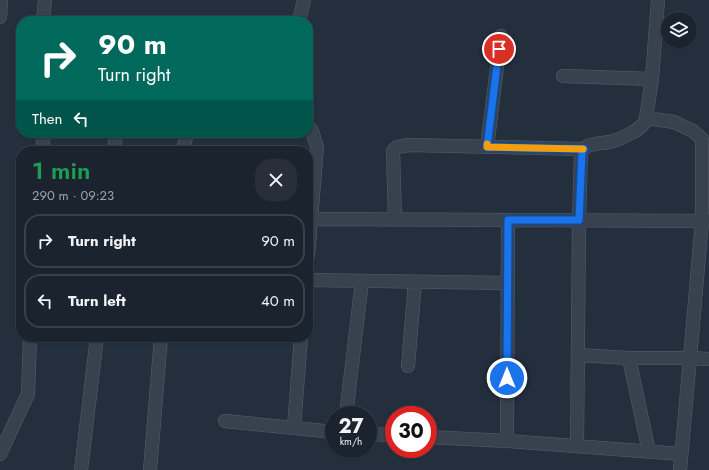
<!DOCTYPE html>
<html lang="en">
<head>
<meta charset="utf-8">
<style>
	:root { --surface:#1b232e; --page:#282f3a; --text:#f1f3f6; --muted:#a0a4aa; --line:#39404a }
	body { margin:0; font-family:Jost,sans-serif; background:var(--page); color:var(--text); height:100vh; display:flex; flex-direction:column; font-size:15px; white-space:nowrap }
	* { box-sizing:border-box; margin:0 }
	p { font-size:13px; color:var(--muted) }
	.icon { flex:none; width:22px; height:22px; fill:none; stroke:currentColor; stroke-width:2; stroke-linecap:round; stroke-linejoin:round }
	.map { position:relative; flex:1; overflow:hidden }
	.side { position:absolute; left:16px; top:146px; width:297px; height:196px; display:flex; flex-direction:column; background:var(--surface); border-radius:16px; box-shadow:0 1px 3px #0004,0 0 0 1px var(--line) }
	.side>* { flex:none }
	.hud { position:absolute; left:16px; top:16px; width:297px; height:122px; border-radius:16px; box-shadow:0 1px 3px #0004,0 0 0 1px var(--line); background:#00695c; color:#fff; overflow:hidden }
	.tools { position:absolute; left:661px; top:12px; display:grid; gap:8px }
	.tools a { display:grid; place-items:center; width:36px; height:36px; border-radius:50%; background:var(--surface); box-shadow:0 1px 3px #0004,0 0 0 1px var(--line); font-size:20px }
	.speed { position:absolute; left:325px; top:406px; display:flex; gap:8px; font-size:20px; font-weight:700; text-align:center }
	.speed>* { display:grid; place-content:center; width:52px; height:52px; border-radius:50%; background:var(--surface); box-shadow:0 1px 3px #0004,0 0 0 1px var(--line); line-height:1 }
	.speed small { font-size:10px; font-weight:400 }
	.speed .limit { border:6px solid #d22; background:#fff; color:#111 }
	.pin { position:absolute; display:grid; place-items:center; width:34px; height:34px; color:#fff; margin:-17px; border:2px solid #fff; border-radius:50%; box-shadow:0 1px 4px #0007 }
	.me { position:absolute; width:44px; margin:-22px; rotate:0deg; stroke-linejoin:round; filter:drop-shadow(0 0 3px #0008) }
	.turn { display:flex; align-items:center; gap:14px; height:84px; padding:0 16px; font-size:18px }
	.turn .icon { width:52px; height:52px; stroke-width:2.5 }
	.turn b { display:block; font-size:28px; line-height:34px }
	.then { display:flex; align-items:center; height:38px; padding:0 16px; background:#0003; gap:8px; font-size:15px }
	.round { display:grid; place-items:center; flex:none; width:42px; height:42px; border-radius:16px; background:var(--page) }
	.summary { display:flex; align-items:center; justify-content:space-between; height:68px; padding:0 16px }
	h1 { font-size:24px; font-weight:600; line-height:30px; color:#1e9e55 }
	ul { padding:0; list-style:none }
	li { display:flex; align-items:center; gap:12px; height:54px; margin:0 8px 6px; padding:0 8px; border:2px solid var(--line); border-radius:16px }
	li div { flex:1 }
	li b { display:block; font-size:15px }
	li em { font-style:normal }
	.map>svg:first-child { display:block }
	.lines { fill:none; stroke-linecap:round; stroke-linejoin:round }
	.minor-casing { stroke:#565f6c; stroke-width:14 }
	.minor { stroke:#38414e; stroke-width:13 }
	.route-casing { stroke:#114b97; stroke-width:10 }
	.route { stroke:#1a73e8; stroke-width:7 }
	.slow { stroke:#f59e0b; stroke-width:7 }
</style>
</head>
<body>
<div class="map">
<svg width="709" height="470" viewBox="0 0 709 470">
	<rect width="100%" height="100%" fill="#242f3e"/>
	<g class="lines">
		<g class="minor-casing">
			<path id="minor" d="M0 17 1 0
				M43 21 45 0
				M299 21 304 0
				M563 76 652 79
				M308 126 312 131 317 147 308 256
				M42 133 44 151
				M487 147 501 36
				M114 151 116 133
				M183 151 186 137
				M308 219 709 221
				M395 220 393 151 397 147 409 145 584 149
				M508 220 507 441 681 454
				M308 280 508 283
				M579 355 629 358H690L702 221V139L693 131 674 122 646 118 652 79 658 0
				M629 358 649 452
				M408 366 415 282
				M346 415 362 281
				M225 421 334 432
				M294 427 301 337
				M368 434 394 435
				M428 437 507 441
				M577 446 579 220 581 153C583 150 585 147 588 146 594 143 604 143 610 142 621 139 645 129 646 118
				M0 454 28 394 30 337
				M81 470 97 337
				M150 470 161 337
				M680 470 690 358 709 359"/>
		</g>
		<use href="#minor" class="minor"/>
	</g>
	<g class="lines">
		<g class="route-casing">
			<path id="route" d="M499 49 487 147 584 149 582 153 579 220H508L507 378"/>
		</g>
		<use href="#route" class="route"/>
		<path class="slow" d="M487 144V147L583 149"/>
	</g>
</svg>
<div class="tools">
<a><svg class="icon" aria-label="layers" viewBox="0 0 24 24"><path d="M12 4l9 5-9 5-9-5zM3 14l9 5 9-5"/></svg></a>
</div>
<div class="speed"><div>27<small>km/h</small></div><div class="limit">30</div></div>
<div class="pin" style="left:499px;top:49px;background:#d93025"><svg class="icon" aria-label="arrive" viewBox="0 0 24 24"><path d="M6 21V4h12l-3 4 3 4H6"/></svg></div>
<svg class="me" style="left:507px;top:378px" viewBox="-20 -20 40 40"><circle r="17" fill="#1a73e8" stroke="#fff" stroke-width="3"/><path d="M0-11L8 9 0 5-8 9z" fill="#fff"/></svg>
<div class="hud">
<div class="turn"><svg class="icon" aria-label="right" viewBox="0 0 24 24"><path d="M7 20v-9h11M14 6l5 5-5 5"/></svg><div><b>90 m</b>Turn right</div></div>
<div class="then">Then<svg class="icon" aria-label="left" viewBox="0 0 24 24"><path d="M17 20v-9H6M10 6l-5 5 5 5"/></svg></div>
</div>
<section class="side">
<div class="summary"><div><h1>1 min</h1><p>290 m · 09:23</p></div><a class="round"><svg class="icon" aria-label="close" viewBox="0 0 24 24"><path d="M6 6l12 12M18 6L6 18"/></svg></a></div>
<ul>
<li><svg class="icon" aria-label="right" viewBox="0 0 24 24"><path d="M7 20v-9h11M14 6l5 5-5 5"/></svg><div><b>Turn right</b></div><em>90 m</em></li>
<li><svg class="icon" aria-label="left" viewBox="0 0 24 24"><path d="M17 20v-9H6M10 6l-5 5 5 5"/></svg><div><b>Turn left</b></div><em>40 m</em></li>
</ul>
</section>
</div>
</body>
</html>
